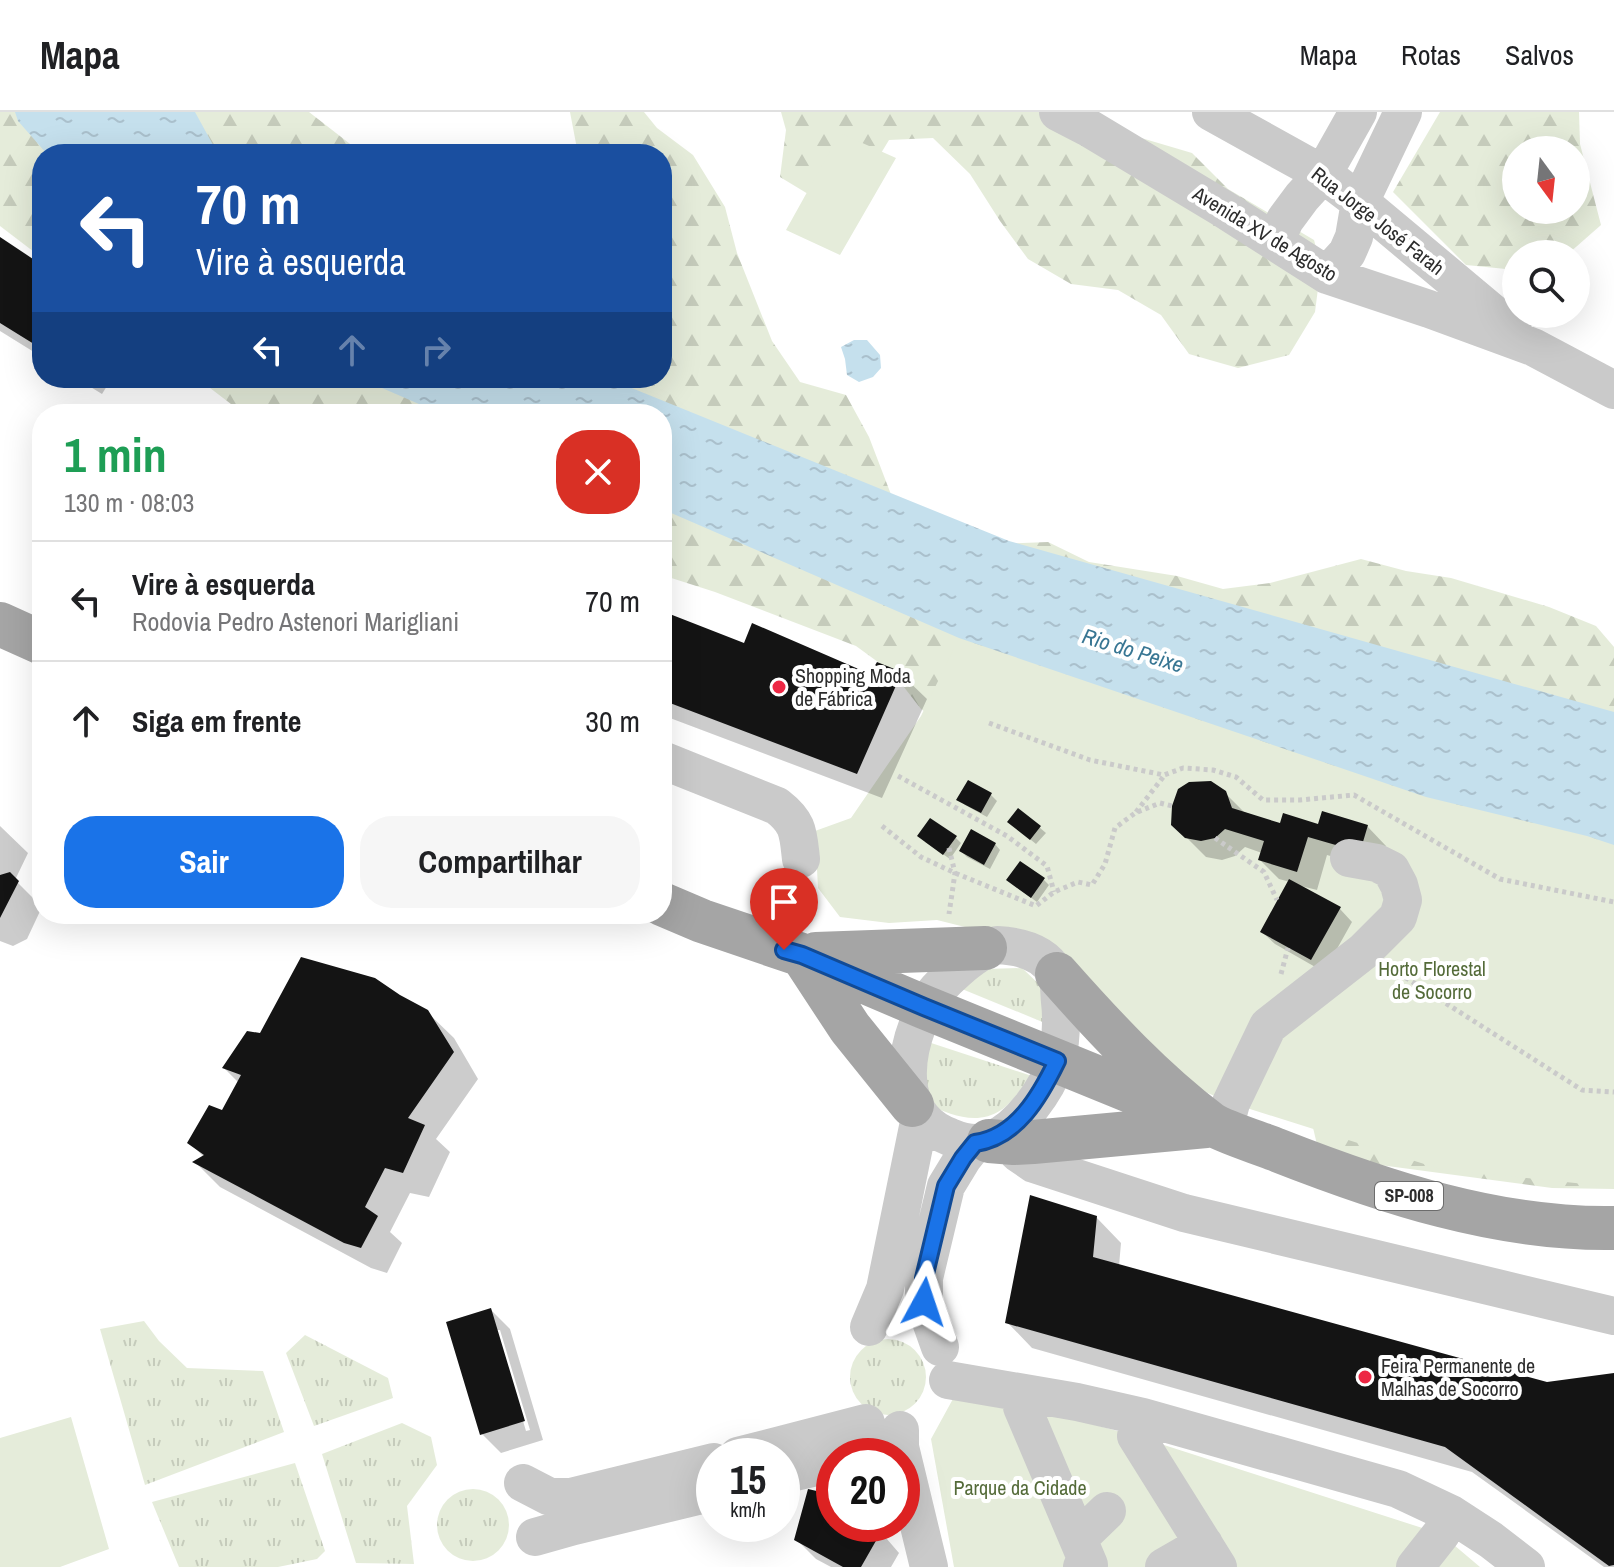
<!DOCTYPE html>
<html lang="pt">
<head>
<meta charset="utf-8">
<style>
	:root { --surface:#fff; --page:#f6f6f6; --text:#202124; --muted:#757577; --line:#e0e0e0; --accent:#1a73e8 }
	body { margin:0; font-family:"Archivo Narrow",sans-serif; background:var(--page); color:var(--text); height:100vh; display:flex; flex-direction:column; font-size:30px; white-space:nowrap }
	* { box-sizing:border-box; margin:0 }
	p { font-size:26px; color:var(--muted) }
	.icon { flex:none; width:44px; height:44px; fill:none; stroke:currentColor; stroke-width:2; stroke-linecap:round; stroke-linejoin:round }
	.map { position:relative; flex:1; overflow:hidden }
	.details { position:absolute; left:32px; top:292px; width:640px; height:520px; display:flex; flex-direction:column; background:var(--surface); border-radius:32px; box-shadow:0 8px 32px #0002 }
	.details>* { flex:none }
	.guide { position:absolute; left:32px; top:32px; width:640px; height:244px; border-radius:32px; box-shadow:0 8px 32px #0002; background:#1a4fa0; color:#fff; overflow:hidden }
	.needle { width:52px; rotate:165deg }
	.controls { position:absolute; left:1502px; top:24px; display:grid; gap:16px }
	.controls a { display:grid; place-items:center; width:88px; height:88px; border-radius:50%; background:var(--surface); box-shadow:0 8px 32px #0002; font-size:40px }
	.speed { position:absolute; left:696px; top:1326px; display:flex; gap:16px; font-size:40px; font-weight:700; text-align:center }
	.speed>* { display:grid; place-content:center; width:104px; height:104px; border-radius:50%; background:var(--surface); box-shadow:0 8px 32px #0002; line-height:1 }
	.speed small { font-size:20px; font-weight:400 }
	.speed .limit { border:12px solid #d22; background:#fff; color:#111 }
	.pin { position:absolute; display:grid; place-items:center; width:68px; height:68px; color:#fff; margin:-82px -34px; border-radius:50% 50% 50% 0; rotate:-45deg; box-shadow:0 0 8px #0007 }
	.pin .icon { rotate:45deg }
	.me { position:absolute; width:88px; margin:-44px; rotate:5deg; stroke-linejoin:round; filter:drop-shadow(0 0 6px #0008) }
	.turn { display:flex; align-items:center; gap:28px; height:168px; padding:0 32px; font-size:36px }
	.turn .icon { width:104px; height:104px; stroke-width:2.5 }
	.turn b { display:block; font-size:56px; line-height:68px }
	.lanes { display:flex; align-items:center; height:76px; padding:0 32px; background:#0003; justify-content:center; gap:40px; direction:ltr }
	.lanes .off { opacity:.35 }
	.round { display:grid; place-items:center; flex:none; width:84px; height:84px; border-radius:32px; background:var(--page) }
	.summary { display:flex; align-items:center; justify-content:space-between; height:136px; padding:0 32px }
	h1 { font-size:48px; font-weight:700; line-height:60px; color:#1e9e55 }
	.button { display:flex; gap:16px; margin-top:auto; padding:16px 32px }
	.button a { flex:1; height:92px; border-radius:32px; background:var(--accent); color:#fff; font-size:32px; font-weight:700; line-height:92px; text-align:center }
	.button a+a { background:var(--page); color:var(--text) }
	ul { padding:0; list-style:none }
	li { display:flex; align-items:center; gap:24px; height:120px; padding:0 32px; border-top:2px solid var(--line) }
	li div { flex:1 }
	li b { display:block; font-size:30px }
	li em { font-style:normal }
	header { display:flex; align-items:center; gap:48px; box-sizing:border-box; height:112px; padding:0 40px; background:var(--surface); border-bottom:2px solid var(--line) }
	header strong { font-size:38px }
	nav { display:flex; gap:44px; margin-inline-start:auto; font-size:28px }
	.map>svg:first-child { display:block }
	.grass { fill:url(#grass-tufts) }
	.forest { fill:url(#forest-firs); fill-rule:evenodd }
	.green { fill:#e5ecda }
	.water { fill:url(#water-ripples) }
	.shadow { fill:#0003; fill-rule:evenodd }
	.building { fill:#141414 }
	.lines { fill:none; stroke-linecap:round; stroke-linejoin:round }
	.path { stroke:#cacaca; stroke-width:5; stroke-dasharray:4 4; stroke-linecap:butt }
	.minor { stroke:#cacaca; stroke-width:38 }
	.major { stroke:#a5a5a5; stroke-width:44 }
	.route-casing { stroke:#114b97; stroke-width:20 }
	.route { stroke:#1a73e8; stroke-width:14 }
	.poi-dot { fill:#ed2744; stroke:#fff; stroke-width:3 }
	.labels { text-anchor:middle; stroke-width:8; stroke-linejoin:round; paint-order:stroke }
	.shield { fill:#fff; stroke:#6c6c6c; stroke-width:2 }
	.shield-label { font-size:18px; font-weight:bold; fill:#2d2d2d }
	.street-label { font-size:20px; fill:#2d2d2d; stroke:#fff }
	.poi-label { font-size:20px; fill:#2d2d2d; stroke:#fff; text-anchor:start }
	.park-label { font-size:20px; fill:#546b39; stroke:#fff }
	.water-label { font-size:22px; font-style:italic; fill:#387693; stroke:#fff }
</style>
</head>
<body>
<header>
<strong>Mapa</strong>
<nav><a>Mapa</a><a>Rotas</a><a>Salvos</a></nav>
</header>
<div class="map">
<svg width="1614" height="1455" viewBox="0 0 1614 1455">
	<defs>
		<pattern id="grass-tufts" width="24" height="20" patternUnits="userSpaceOnUse" patternTransform="scale(2)"><rect width="24" height="20" fill="#e5ecda"/><path d="M3 7l-1-3M5 7V3M7 7l1-3M15 17l-1-3M17 17v-4M19 17l1-3" fill="none" stroke="#c5cbbb"/></pattern>
		<pattern id="forest-firs" width="22" height="20" patternUnits="userSpaceOnUse" patternTransform="scale(2)"><rect width="22" height="20" fill="#e5ecda"/><path d="M5 1l3.5 6h-7zM16 11l3.5 6h-7z" fill="#c5cbbb"/></pattern>
		<pattern id="water-ripples" width="26" height="14" patternUnits="userSpaceOnUse" patternTransform="scale(2)"><rect width="26" height="14" fill="#c5e0ed"/><path d="M2 4q2-2 4 0t4 0M15 11q2-2 4 0t4 0" fill="none" stroke="#aac0cc"/></pattern>
	</defs>
	<rect width="100%" height="100%" fill="#fff"/>
	<path class="grass" d="M1022 856 1041 874 1045 911 962 877 986 857Z
		M922 928 1032 964C1023 974 1011 992 1001 998 977 1014 951 1003 927 992Z
		M144 1209 159 1229 187 1256 263 1259 284 1320 145 1373 100 1217Z
		M305 1223 388 1266 393 1286 314 1314 286 1241Z
		M850 1265a38 38 0 1 1 76 0a38 38 0 1 1-76 0Z
		M402 1311 431 1325 437 1353 407 1394 414 1452 356 1451 322 1342Z
		M295 1351 325 1439 317 1447 278 1455H179L152 1390Z
		M437 1413a36 36 0 1 1 72 0a36 36 0 1 1-72 0Z"/>
	<path class="forest" d="M0 0H49L89 42H42V146L0 114Z
		M183 0H309L363 42H208Z
		M570 0H644L657 16 693 43 725 95 737 141 772 229 800 270 846 283 869 325 905 419 993 432 1048 430 1089 450 1177 464 1223 477 1270 471 1361 447 1406 459 1451 466 1549 495 1596 514 1614 535V1077L1552 1076 1320 1045 1309 999 958 623 921 597 893 561 856 534 715 480 662 463V302H244L197 266H662V42H578Z
		M781 0H1073L1094 12 1192 41 1228 77 1314 128 1321 153 1315 200 1289 243 1238 256 1189 242 1161 203 1118 178 1071 172 1028 147 1000 109 970 62 933 26 889 28 863 71 823 91 780 65 786 18Z
		M1440 0H1579L1580 32 1601 113 1568 142H1516V158L1466 153 1393 80ZM1516 38H1576V98H1516Z"/>
	<path class="green" d="M840 21 896 46 840 143 786 118Z
		M959 526 1426 685 1587 724 1614 733V1075L1440 1057 1231 991 1161 961 997 823 937 808 889 811 840 805 818 776 815 719 851 706 921 604Z
		M954 1285 1029 1295 1136 1324 1441 1422 1480 1455H954L931 1327Z
		M71 1305 109 1437 60 1455H0V1326Z"/>
	<path class="water" d="M15 0H195L218 42H47L18 9Z
		M854 228H867L880 243 881 256 873 265 859 270 847 263 845 247 841 235Z
		M359 266H607L1009 429 1614 600V733L1587 724 1426 685 959 526 662 397V302H442Z"/>
	<path class="shadow" d="M0 127 42 156V245L0 219Z
		M76 266H112L102 282Z
		M662 501 745 533 871 565 901 562 927 587 882 686 662 603Z
		M1224 680 1244 700 1281 713 1367 714 1386 734 1379 758 1327 743 1317 778 1301 774 1340 797 1352 810 1324 860 1275 832 1262 820 1290 770 1279 767 1260 748 1262 741 1245 735 1235 744 1222 748 1206 745 1173 712Z
		M991 683 997 689 987 705 965 693 959 687Z
		M1019 698 1046 721 1036 732 1015 715Z
		M0 714 28 741 15 768 42 795 27 827 13 834 0 829Z
		M955 725 961 731 950 747 925 730Z
		M995 732 1000 738 990 757 967 745 961 739Z
		M1044 768 1049 773 1037 790 1015 774Z
		M427 900 454 926 478 967 436 1027 450 1040 429 1085 410 1081 390 1120 402 1131 387 1161 371 1156 220 1075 195 1050 204 1045 190 1031 223 1000 239 971 224 956 261 923Z
		M1096 1105 1121 1131 1119 1154 1547 1272 1614 1263V1455H1604L1472 1360 1032 1236 1007 1210Z
		M491 1198 510 1217 543 1328 501 1341 482 1322ZM496 1218H500L530 1318 526 1319Z
		M834 1385V1412H874L899 1441 891 1455H831L816 1447 796 1427Z"/>
	<path class="building" d="M0 125 42 153V237L0 211Z
		M662 499 744 531 752 511 870 562 877 550 902 560 857 662 662 588Z
		M968 668 992 681 981 701 956 688Z
		M1211 669 1226 679 1232 696 1280 711 1283 701 1318 712 1322 699 1368 713 1360 740 1308 725 1297 760 1258 748 1264 729 1225 717 1215 726 1201 729 1185 726 1171 713 1172 694 1178 677 1189 670Z
		M1018 696 1041 714 1030 728 1007 710Z
		M930 706 957 724 943 743 917 724Z
		M971 717 996 731 984 753 959 739Z
		M1020 749 1045 766 1031 786 1006 768Z
		M10 760 19 769 0 806V763Z
		M1289 767 1341 795 1311 848 1260 820Z
		M301 845 375 866 400 883 428 898 454 940 408 1006 425 1013 403 1061 385 1056 365 1095 378 1104 361 1136 344 1131 192 1050 204 1043 187 1031 209 993 222 998 241 963 222 956 247 919 260 921Z
		M1030 1083 1097 1104 1093 1145 1547 1270 1614 1261V1453L1609 1454 1445 1335 1005 1211Z
		M491 1196 525 1309 480 1323 446 1210Z
		M808 1377 834 1383V1412H874L881 1420 861 1455H843L794 1428Z"/>
	<g class="lines">
		<path class="path" d="M989 611 1090 648 1164 663 1183 656 1213 658 1236 665 1263 688H1300L1354 683 1500 767 1614 790
			M898 664 1007 724 1047 754 1054 780
			M1136 700 1164 664
			M882 714 921 745 955 761 1036 794 1054 780 1078 770 1092 773 1105 752 1115 716 1135 701 1160 691 1172 694
			M1215 726 1264 760 1277 788
			M949 736 955 761 949 802
			M1392 857 1582 978 1614 980
			M1281 862 1288 836"/>
		<path class="minor" d="M1058 0 1087 15 1222 96 1327 163 1429 197 1533 235 1614 278
			M1211 0 1323 62 1360 90 1513 218
			M1275 130 1285 108 1302 85 1323 62 1358 0
			M1327 163 1347 141 1354 125 1360 90 1403 0
			M662 648 777 694C799 711 798 721 801 747
			M997 833C1019 834 1043 840 1055 860 1060 868 1059 881 1060 890 1062 906 1061 935 1056 950 1047 978 1019 1017 991 1028 978 1034 962 1030 950 1025 900 1007 902 954 918 912 920 907 922 900 924 895 938 873 973 840 997 833Z
			M1224 1017 1231 991 1268 914 1364 839 1398 805 1403 788 1399 773 1391 758 1377 751 1349 746
			M1014 1031 1018 1041 1034 1052 1184 1101 1614 1204
			M869 1215 885 1177 920 1005
			M940 1235 924 1190V1166L946 1074 963 1046 975 1031
			M948 1268 1077 1290 1143 1305 1398 1377 1451 1402 1491 1428 1526 1455
			M1022 1295 1089 1453 1082 1455
			M900 1318V1335L929 1455
			M1136 1324 1218 1455
			M738 1344 866 1311
			M862 1344 900 1335
			M782 1363 834 1351
			M523 1371 550 1385H571L714 1350
			M535 1425 574 1414 714 1380
			M1078 1427 1107 1399
			M1164 1455 1204 1432
			M1415 1455 1441 1422"/>
		<path class="major" d="M0 512 42 531
			M662 792 702 809 802 843 924 895 1177 998
			M816 842 985 836
			M802 843 850 916 912 993
			M1057 862C1104 915 1153 968 1210 1011 1223 1020 1260 1031 1277 1038 1384 1080 1498 1118 1614 1116
			M989 1029 1014 1031 1033 1030 1206 1014"/>
	</g>
	<g class="lines">
		<g class="route-casing">
			<path id="route" d="M784 838 802 843 924 895 1057 949C1040 984 1017 1025 975 1031L963 1046 946 1074 924 1166V1190"/>
		</g>
		<use href="#route" class="route"/>
	</g>
	<g class="poi-dot">
		<circle cx="779" cy="575" r="8"/>
		<circle cx="1365" cy="1265" r="8"/>
	</g>
	<g class="labels">
		<rect class="shield" x="1375" y="1070" width="68" height="28" rx="6"/>
		<g class="shield-label">
			<text x="1409" y="1090">SP-008</text>
		</g>
		<g class="street-label">
			<text transform="translate(1378 109) rotate(38)" y="7">Rua Jorge José Farah</text>
			<text transform="translate(1265 122) rotate(31)" y="7">Avenida XV de Agosto</text>
		</g>
		<g class="poi-label">
			<text x="795" y="571">Shopping Moda<tspan x="795" dy="23">de Fábrica</tspan></text>
			<text x="1381" y="1261">Feira Permanente de<tspan x="1381" dy="23">Malhas de Socorro</tspan></text>
		</g>
		<g class="park-label">
			<text x="1432" y="864">Horto Florestal<tspan x="1432" dy="23">de Socorro</tspan></text>
			<text x="1020" y="1383">Parque da Cidade</text>
		</g>
		<g class="water-label">
			<text transform="translate(1133 538) rotate(17)" y="8">Rio do Peixe</text>
		</g>
	</g>
</svg>
<div class="controls">
<a><svg class="needle" viewBox="-14 -14 28 28"><path d="M0-13l5 13h-10z" fill="#e53935"/><path d="M0 13l5-13h-10z" fill="#757577"/></svg></a>
<a><svg class="icon" aria-label="search" viewBox="0 0 24 24"><circle cx="10" cy="10" r="6"/><path d="M15 15l6 6"/></svg></a>
</div>
<div class="speed"><div>15<small>km/h</small></div><div class="limit">20</div></div>
<div class="pin" style="left:784px;top:838px;background:#d93025"><svg class="icon" aria-label="arrive" viewBox="0 0 24 24"><path d="M6 21V4h12l-3 4 3 4H6"/></svg></div>
<svg class="me" style="left:924px;top:1190px" viewBox="-20 -20 40 40"><path d="M0-17L14 15 0 8-14 15z" fill="#1a73e8" stroke="#fff" stroke-width="4"/></svg>
<div class="guide">
<div class="turn"><svg class="icon" aria-label="left" viewBox="0 0 24 24"><path d="M17 20v-9H6M10 6l-5 5 5 5"/></svg><div><b>70 m</b>Vire à esquerda</div></div>
<div class="lanes"><svg class="icon" aria-label="left" viewBox="0 0 24 24"><path d="M17 20v-9H6M10 6l-5 5 5 5"/></svg><svg class="icon off" aria-label="ahead" viewBox="0 0 24 24"><path d="M12 20V5M6 11l6-6 6 6"/></svg><svg class="icon off" aria-label="right" viewBox="0 0 24 24"><path d="M7 20v-9h11M14 6l5 5-5 5"/></svg></div>
</div>
<section class="details">
<div class="summary"><div><h1>1 min</h1><p>130 m · 08:03</p></div><a class="round" style="background:#d93025;color:#fff"><svg class="icon" aria-label="close" viewBox="0 0 24 24"><path d="M6 6l12 12M18 6L6 18"/></svg></a></div>
<ul>
<li><svg class="icon" aria-label="left" viewBox="0 0 24 24"><path d="M17 20v-9H6M10 6l-5 5 5 5"/></svg><div><b>Vire à esquerda</b><p>Rodovia Pedro Astenori Marigliani</p></div><em>70 m</em></li>
<li><svg class="icon" aria-label="ahead" viewBox="0 0 24 24"><path d="M12 20V5M6 11l6-6 6 6"/></svg><div><b>Siga em frente</b></div><em>30 m</em></li>
</ul>
<div class="button"><a>Sair</a><a>Compartilhar</a></div>
</section>
</div>
</body>
</html>
